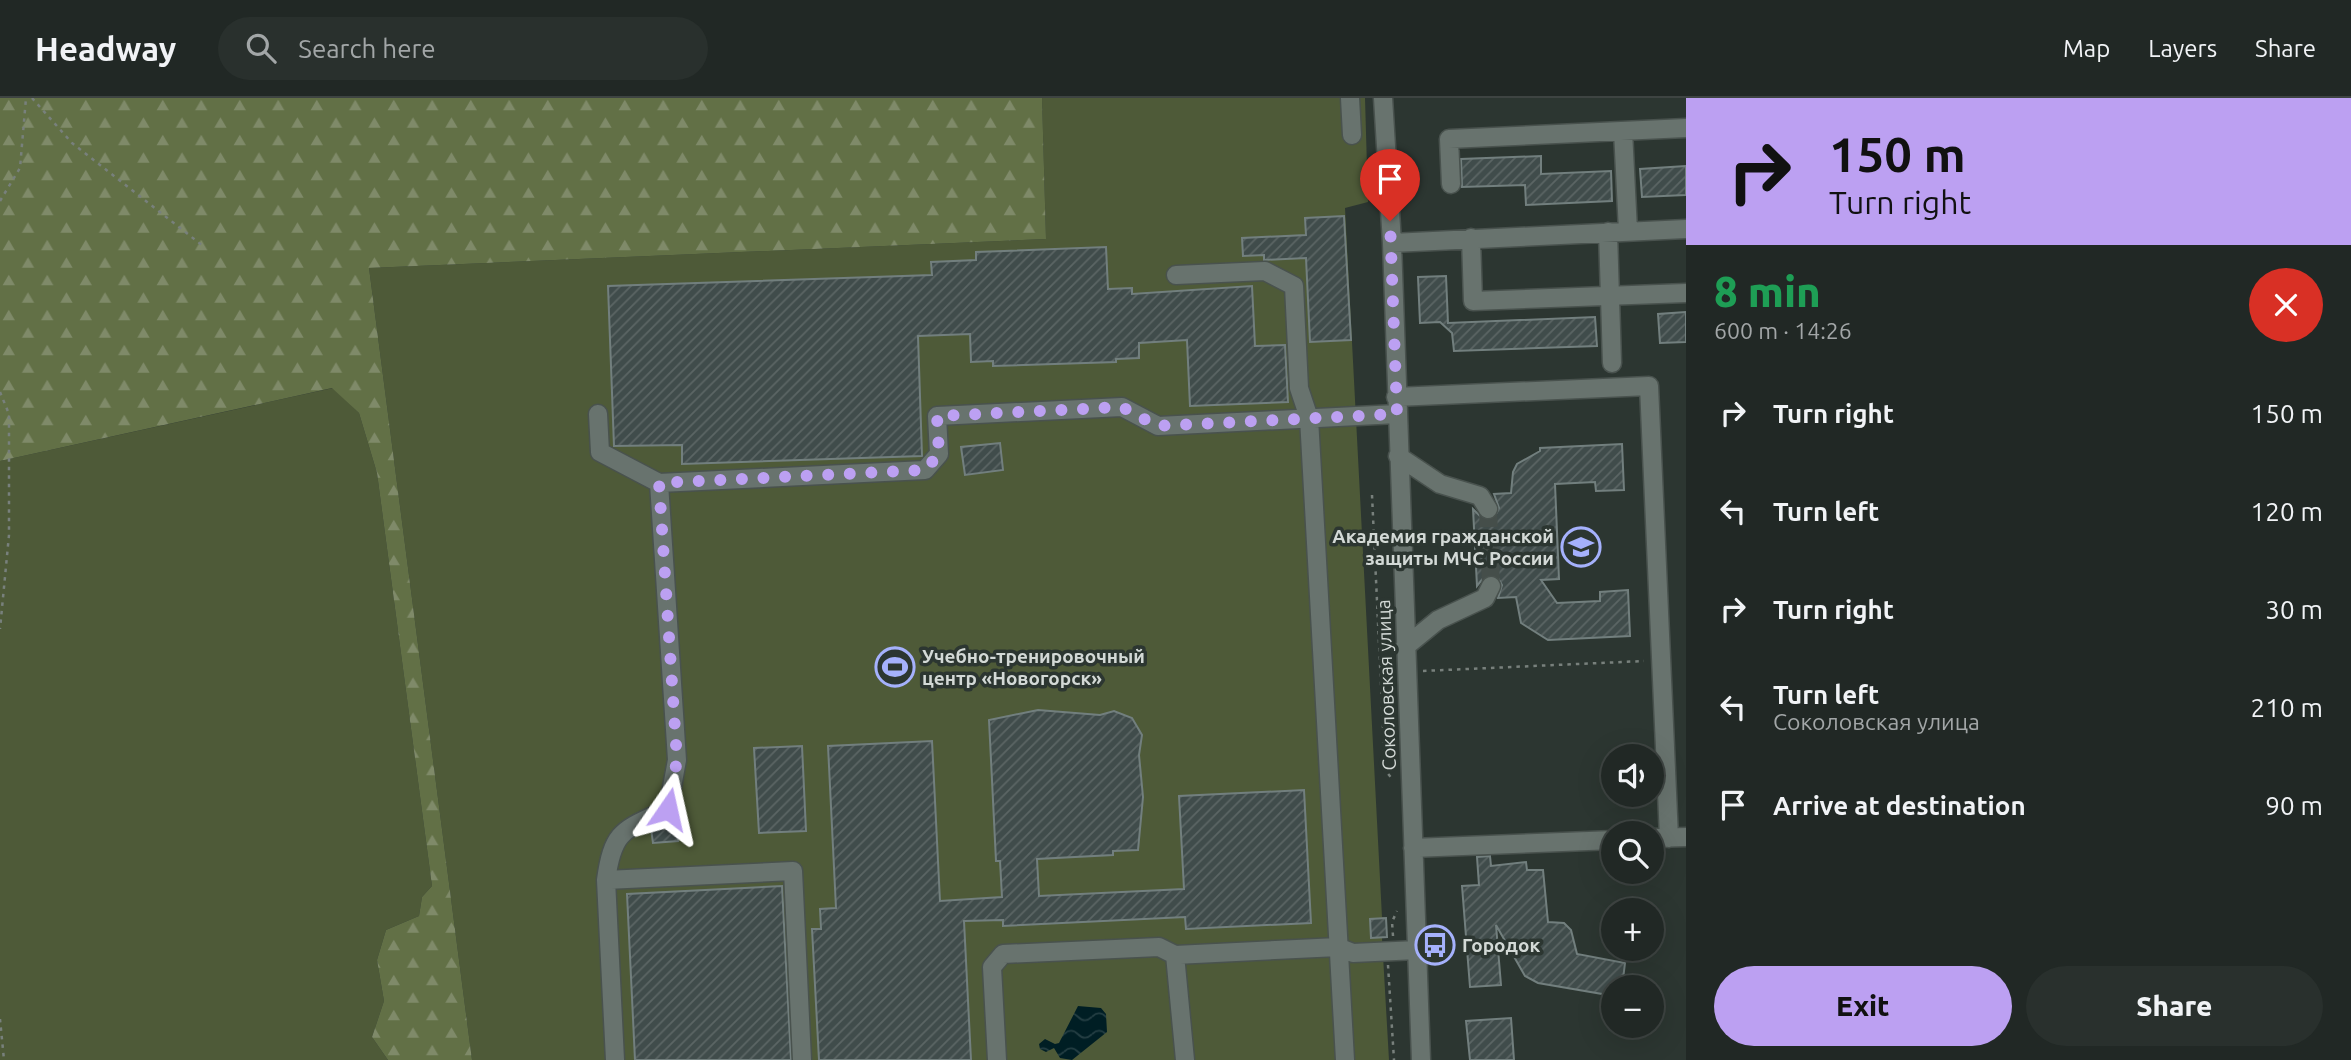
<!DOCTYPE html>
<html lang="en">
<head>
<meta charset="utf-8">
<style>
	:root { --surface:#212825; --page:#29302d; --text:#f1f3f6; --muted:#a2a6a7; --line:#3e4442; --accent:#bca0f2 }
	body { margin:0; font-family:Ubuntu,sans-serif; background:var(--page); color:var(--text); height:100vh; display:flex; flex-direction:column; font-size:26px; white-space:nowrap }
	* { box-sizing:border-box; margin:0 }
	p { font-size:23px; color:var(--muted) }
	.icon { flex:none; width:38px; height:38px; fill:none; stroke:currentColor; stroke-width:2; stroke-linecap:round; stroke-linejoin:round }
	.map { position:relative; flex:1; overflow:hidden }
	.drawer { display:flex; flex-direction:column; background:var(--surface); width:665px }
	.drawer>* { flex:none }
	.banner { background:#bca0f2; color:#111; overflow:hidden }
	.controls { position:absolute; left:1601px; top:646px; display:grid; gap:14px }
	.controls a { display:grid; place-items:center; width:63px; height:63px; border-radius:50%; background:var(--surface); box-shadow:0 7px 28px #0002,0 0 0 2px var(--line); font-size:35px }
	.pin { position:absolute; display:grid; place-items:center; width:60px; height:60px; color:#fff; margin:-72px -30px; border-radius:50% 50% 50% 0; rotate:-45deg; box-shadow:0 0 7px #0007 }
	.pin .icon { rotate:45deg }
	.me { position:absolute; width:77px; margin:-38px; rotate:11deg; stroke-linejoin:round; filter:drop-shadow(0 0 5px #0008) }
	.turn { display:flex; align-items:center; gap:24px; height:147px; padding:0 28px; font-size:32px }
	.turn .icon { width:91px; height:91px; stroke-width:2.5 }
	.turn b { display:block; font-size:49px; line-height:60px }
	.round { display:grid; place-items:center; flex:none; width:74px; height:74px; border-radius:37px; background:var(--page) }
	.headline { display:flex; align-items:center; justify-content:space-between; height:119px; padding:0 28px }
	h1 { font-size:42px; font-weight:800; line-height:52px; color:#1e9e55 }
	.primary-button { display:flex; gap:14px; margin-top:auto; padding:14px 28px }
	.primary-button a { flex:1; height:80px; border-radius:42px; background:var(--accent); color:#111; font-size:28px; font-weight:800; line-height:80px; text-align:center }
	.primary-button a+a { background:var(--page); color:var(--text) }
	ul { padding:0; list-style:none }
	li { display:flex; align-items:center; gap:21px; height:98px; padding:0 28px }
	li div { flex:1 }
	li b { display:block; font-size:26px }
	li em { font-style:normal }
	header { display:flex; align-items:center; gap:42px; box-sizing:border-box; height:98px; padding:0 35px; background:var(--surface); border-bottom:2px solid var(--line) }
	header strong { font-size:33px }
	nav { display:flex; gap:38px; margin-inline-start:auto; font-size:24px }
	.search { width:490px; height:63px; background:var(--page); display:flex; align-items:center; gap:18px; box-sizing:border-box; padding:0 24px; border-radius:38px; color:var(--muted); font-size:26px }
	main { display:flex; flex:1; min-height:0 }
	.map>svg:first-child { display:block }
	.green { fill:#4e5a38 }
	.forest { fill:url(#forest-firs) }
	.water { fill:url(#water-waves) }
	.building { fill:url(#building-hatch); stroke:#727f7e; stroke-width:2 }
	.lines { fill:none; stroke-linecap:round; stroke-linejoin:round }
	.minor-tunnel { stroke:#454e4a; stroke-width:18; stroke-dasharray:18 9; stroke-linecap:butt }
	.minor-casing { stroke:#49524e; stroke-width:21 }
	.path { stroke:#78807c; stroke-width:2.5; stroke-dasharray:3.5 5; stroke-linecap:butt }
	.minor { stroke:#68736e; stroke-width:18 }
	.route { stroke:#bca0f2; stroke-width:12; stroke-dasharray:0 21.6 }
	.labels { text-anchor:middle; stroke-width:7; stroke-linejoin:round; paint-order:stroke }
	.poi-label { font-size:19px; font-weight:bold; fill:#d3d9d6; stroke:#2c3631; text-anchor:start }
	.street-label { font-size:19px; fill:#d3d9d6; stroke:#2c3631 }
</style>
</head>
<body>
<header>
<strong>Headway</strong>
<div class="search"><svg class="icon" aria-label="search" viewBox="0 0 24 24"><circle cx="10" cy="10" r="6"/><path d="M15 15l6 6"/></svg>Search here</div>
<nav><a>Map</a><a>Layers</a><a>Share</a></nav>
</header>
<main>
<div class="map">
<svg width="1686" height="962" viewBox="0 0 1686 962">
	<defs>
		<pattern id="forest-firs" width="22" height="20" patternUnits="userSpaceOnUse" patternTransform="scale(1.75)"><rect width="22" height="20" fill="#627046"/><path d="M5 1l3.5 6h-7zM16 11l3.5 6h-7z" fill="#7f8a69"/></pattern>
		<pattern id="water-waves" width="16" height="10" patternUnits="userSpaceOnUse" patternTransform="scale(1.75)"><rect width="16" height="10" fill="#001e24"/><path d="M0 5q4-4 8 0t8 0" fill="none" stroke="#243e43"/></pattern>
		<pattern id="building-hatch" width="6" height="6" patternUnits="userSpaceOnUse" patternTransform="scale(1.75)"><rect width="6" height="6" fill="#404c4b"/><path d="M-1 1l2-2M0 6l6-6M5 7l2-2" fill="none" stroke="#5b6564"/></pattern>
	</defs>
	<rect width="100%" height="100%" fill="#2c3631"/>
	<path class="green" d="M1042 0H1365L1368 104 1345 110 1382 819 1386 820 1387 839 1382 840 1389 962H472L369 170 1046 141Z
		M333 290 359 315 377 375 432 788 422 799 419 818 386 832 377 862 384 903 372 939 388 962H0V363Z"/>
	<path class="forest" d="M0 0H1042L1046 141 369 170 472 962H388L372 939 384 903 377 862 386 832 419 818 422 799 432 788 377 375 359 315 332 290 0 363Z"/>
	<path class="water" d="M1078 908 1101 910 1106 916 1107 934 1072 962 1060 960 1054 950 1046 954 1040 951 1039 946 1045 941 1055 946 1059 945Z"/>
	<path class="building" d="M1541 58V76L1611 73 1612 103 1526 107 1525 87 1462 89 1461 61Z
		M1686 68V97L1642 99 1640 71Z
		M1344 118 1351 242 1310 244 1306 160 1264 162V157L1243 158 1242 140 1306 137 1305 120Z
		M1106 149 1108 191 1132 190V196L1252 188 1255 248 1285 247 1288 304 1190 308 1187 242 1139 245V260L1116 261V264L993 268V263L971 264 970 236 918 238 922 358 682 366V347L614 348 608 188 932 177 931 164 976 162V154Z
		M1446 178 1448 225 1595 219 1597 248 1454 253 1452 235 1440 224 1420 225 1418 179Z
		M1686 214V244L1660 245 1658 216Z
		M1000 345 1003 372 965 377 961 349Z
		M1622 346 1624 392 1596 393 1595 384 1555 386 1559 481 1541 482 1557 505 1600 503V494L1628 492 1630 538 1548 542 1521 525 1516 499 1498 500 1502 487 1497 478H1485L1477 488 1473 411 1483 421 1494 420 1499 410 1494 396 1511 395 1513 374 1517 366 1540 353V350Z
		M1038 612 1100 617 1114 613 1132 620 1142 637 1139 657 1143 699 1138 752 1113 753V757L1037 761 1039 798 1184 791 1179 698 1304 692 1311 825 1186 831 1185 819 1003 828V822L964 823 971 962H819L812 831H821L820 811 836 810 828 648 932 643 940 803 1002 799 1000 763H996L989 622Z
		M802 648 806 733 759 735 754 650Z
		M676 728 678 743 653 745 651 731Z
		M1490 758 1491 768 1526 764 1527 772H1543L1548 824 1564 825 1571 832 1577 856 1625 865 1622 889H1614V898L1538 885 1525 878 1496 827 1501 887 1470 889 1462 788 1479 787 1477 759Z
		M782 788 791 962H635L627 796Z
		M1386 820 1387 839 1371 840 1370 821Z
		M1511 920 1514 962H1470L1466 923Z"/>
	<g class="lines">
		<path class="minor-tunnel" d="M1488 411 1491 488"/>
		<g class="minor-casing">
			<path id="minor" d="M1350 0 1352 37
				M1383 0 1392 145 1421 962
				M1623 33 1628 133
				M1451 86 1449 41 1686 30
				M1608 134 1612 265
				M1471 140 1473 203 1686 195
				M1392 145 1686 131
				M1176 177 1265 173 1294 188 1299 290 1309 320 1345 962
				M1396 299 1649 288 1669 740
				M598 316 600 354 659 385 925 372 939 356 937 318 1122 309 1158 328 1397 316
				M1398 358 1440 386 1480 398 1488 411
				M1405 549 1438 522 1485 500 1491 488
				M1652 740 1686 739
				M1413 750 1614 742
				M606 782C613 731 624 732 668 711L677 662 659 385
				M1175 857 1185 962
				M615 962 606 782 793 773 802 962
				M997 962 992 869 1003 856 1159 849 1175 857 1338 849 1353 855 1417 852"/>
		</g>
		<path class="path" d="M32 0 72 45 203 148
			M0 103 20 70 26 0
			M0 294 9 316V437L0 531
			M1372 397 1385 672 1393 682
			M1423 573 1644 563
			M1393 838 1392 824 1397 813
			M1388 867 1394 962
			M0 921 4 962"/>
		<use href="#minor" class="minor"/>
	</g>
	<g class="lines">
		<path class="route" d="M668 711 677 662 659 385 925 372 939 356 937 318 1122 309 1157 328 1397 316 1390 123"/>
	</g>
	<defs>
		<g id="university-ring" transform="scale(2.0125)"><circle r="9.5" fill="#2c3631" stroke="#a5b1fc" stroke-width="1.5"/><path d="M0-5L7-2L0 1L-7-2ZM-4 1L0 2.5L4 1V4Q0 6-4 4Z" fill="#a5b1fc"/></g>
		<g id="stadium-ring" transform="scale(2.0125)"><circle r="9.5" fill="#2c3631" stroke="#a5b1fc" stroke-width="1.5"/><path d="M0-5a6.5 5 0 1 0 0 10a6.5 5 0 1 0 0-10ZM-3.5-1.8h7v3.6h-7Z" fill="#a5b1fc"/></g>
		<g id="bus-ring" transform="scale(2.0125)"><circle r="9.5" fill="#2c3631" stroke="#a5b1fc" stroke-width="1.5"/><path d="M-5-6H5V4H4V6H2V4H-2V6H-4V4H-5ZM-3.5-4V0h7V-4ZM-3.5 1.2v1.5H-2V1.2ZM2 1.2v1.5H3.5V1.2Z" fill="#a5b1fc"/></g>
	</defs>
	<g fill-rule="evenodd">
		<use href="#university-ring" x="1581" y="449"/>
		<use href="#stadium-ring" x="895" y="569"/>
		<use href="#bus-ring" x="1435" y="847"/>
	</g>
	<g class="labels">
		<g class="poi-label">
			<text x="1554" y="445" text-anchor="end">Академия гражданской<tspan x="1554" dy="22">защиты МЧС России</tspan></text>
			<text x="922" y="565">Учебно-тренировочный<tspan x="922" dy="22">центр «Новогорск»</tspan></text>
			<text x="1462" y="854">Городок</text>
		</g>
		<g class="street-label">
			<text transform="translate(1386 587) rotate(-92)" y="7">Соколовская улица</text>
		</g>
	</g>
</svg>
<div class="controls">
<a><svg class="icon" aria-label="sound" viewBox="0 0 24 24"><path d="M4 9h4l5-4v14l-5-4H4zM17 9q2 3 0 6"/></svg></a>
<a><svg class="icon" aria-label="search" viewBox="0 0 24 24"><circle cx="10" cy="10" r="6"/><path d="M15 15l6 6"/></svg></a>
<a>+</a>
<a>−</a>
</div>
<div class="pin" style="left:1390px;top:123px;background:#d93025"><svg class="icon" aria-label="arrive" viewBox="0 0 24 24"><path d="M6 21V4h12l-3 4 3 4H6"/></svg></div>
<svg class="me" style="left:668px;top:711px" viewBox="-20 -20 40 40"><path d="M0-17L14 15 0 8-14 15z" fill="#bca0f2" stroke="#fff" stroke-width="4"/></svg>
</div>
<section class="drawer">
<div class="banner">
<div class="turn"><svg class="icon" aria-label="right" viewBox="0 0 24 24"><path d="M7 20v-9h11M14 6l5 5-5 5"/></svg><div><b>150 m</b>Turn right</div></div>
</div>
<div class="headline"><div><h1>8 min</h1><p>600 m · 14:26</p></div><a class="round" style="background:#d93025;color:#fff"><svg class="icon" aria-label="close" viewBox="0 0 24 24"><path d="M6 6l12 12M18 6L6 18"/></svg></a></div>
<ul>
<li><svg class="icon" aria-label="right" viewBox="0 0 24 24"><path d="M7 20v-9h11M14 6l5 5-5 5"/></svg><div><b>Turn right</b></div><em>150 m</em></li>
<li><svg class="icon" aria-label="left" viewBox="0 0 24 24"><path d="M17 20v-9H6M10 6l-5 5 5 5"/></svg><div><b>Turn left</b></div><em>120 m</em></li>
<li><svg class="icon" aria-label="right" viewBox="0 0 24 24"><path d="M7 20v-9h11M14 6l5 5-5 5"/></svg><div><b>Turn right</b></div><em>30 m</em></li>
<li><svg class="icon" aria-label="left" viewBox="0 0 24 24"><path d="M17 20v-9H6M10 6l-5 5 5 5"/></svg><div><b>Turn left</b><p>Соколовская улица</p></div><em>210 m</em></li>
<li><svg class="icon" aria-label="arrive" viewBox="0 0 24 24"><path d="M6 21V4h12l-3 4 3 4H6"/></svg><div><b>Arrive at destination</b></div><em>90 m</em></li>
</ul>
<div class="primary-button"><a>Exit</a><a>Share</a></div>
</section>
</main>
</body>
</html>
